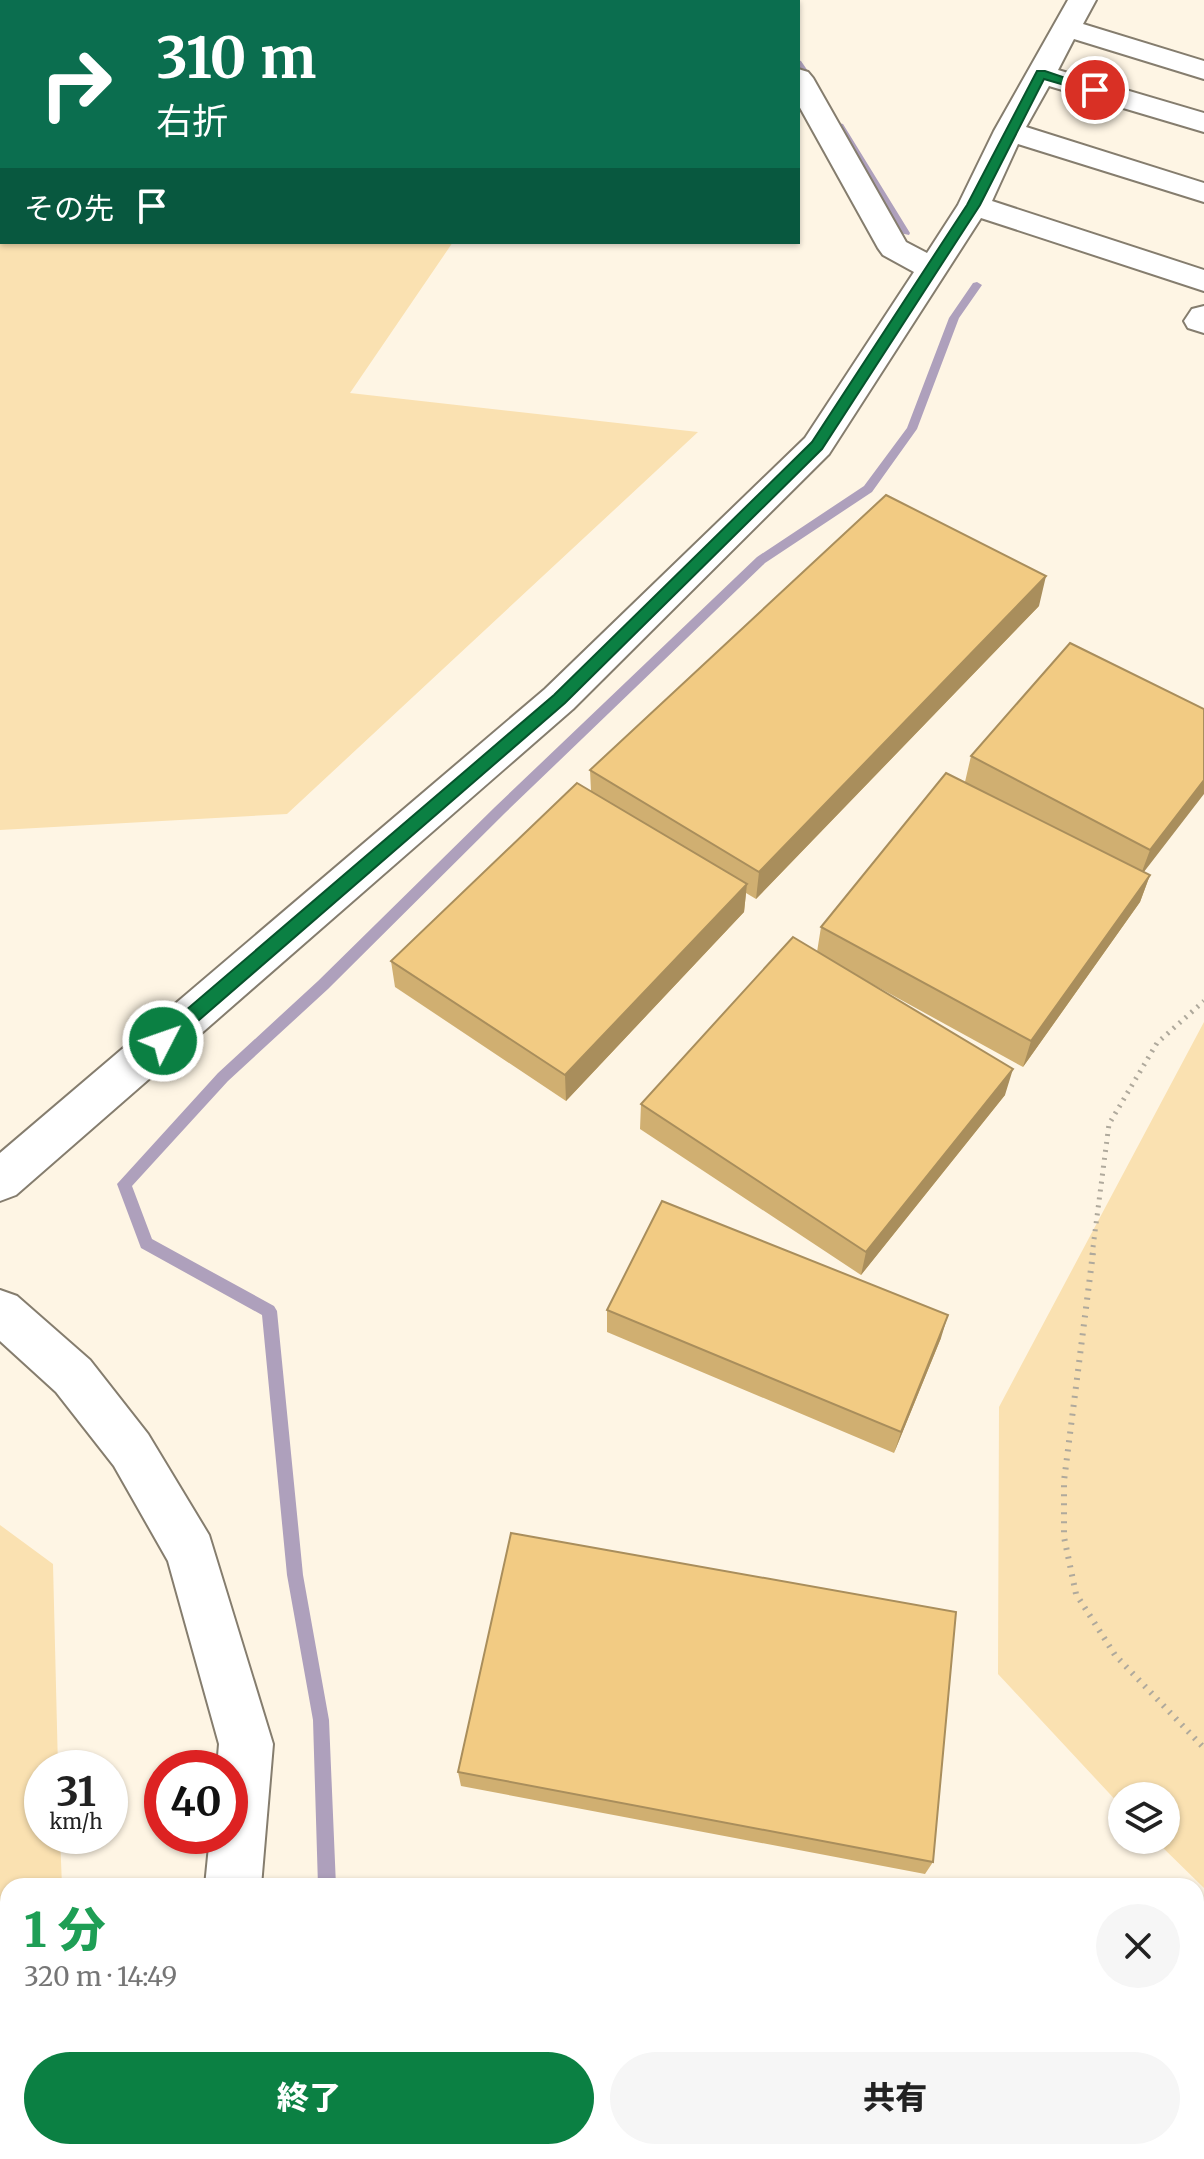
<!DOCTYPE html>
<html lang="ja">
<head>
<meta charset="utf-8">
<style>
	:root { --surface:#fff; --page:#f6f6f6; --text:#222; --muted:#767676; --accent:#0b8043 }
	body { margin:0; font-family:Merriweather,"Noto Sans JP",serif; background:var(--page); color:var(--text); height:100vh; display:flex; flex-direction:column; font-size:30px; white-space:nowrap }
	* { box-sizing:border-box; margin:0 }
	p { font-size:26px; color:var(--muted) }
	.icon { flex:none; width:44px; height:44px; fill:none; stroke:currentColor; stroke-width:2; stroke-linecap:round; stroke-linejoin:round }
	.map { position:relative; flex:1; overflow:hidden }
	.sheet { position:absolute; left:0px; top:1878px; width:1204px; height:282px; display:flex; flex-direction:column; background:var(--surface); border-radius:24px 24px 0 0; box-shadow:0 2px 6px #0004 }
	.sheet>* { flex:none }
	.top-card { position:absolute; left:0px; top:0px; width:800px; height:244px; box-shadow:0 2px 6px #0004; background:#0b6e4f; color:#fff; overflow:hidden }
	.fabs { position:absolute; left:1108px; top:1782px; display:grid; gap:16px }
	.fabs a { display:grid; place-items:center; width:72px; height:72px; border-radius:50%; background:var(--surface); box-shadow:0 2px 6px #0004; font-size:40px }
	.speed { position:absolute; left:24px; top:1750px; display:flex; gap:16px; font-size:40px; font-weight:700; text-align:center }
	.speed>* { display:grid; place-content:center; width:104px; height:104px; border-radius:50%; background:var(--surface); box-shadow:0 2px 6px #0004; line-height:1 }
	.speed small { font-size:20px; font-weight:400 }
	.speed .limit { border:12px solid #d22; background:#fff; color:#111 }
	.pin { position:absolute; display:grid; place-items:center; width:68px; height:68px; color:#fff; margin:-34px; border:4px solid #fff; border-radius:50%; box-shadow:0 2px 8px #0007 }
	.me { position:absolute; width:88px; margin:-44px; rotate:49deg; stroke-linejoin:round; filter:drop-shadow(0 0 6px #0008) }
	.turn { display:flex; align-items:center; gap:28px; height:168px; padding:0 24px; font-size:36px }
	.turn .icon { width:104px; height:104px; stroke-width:2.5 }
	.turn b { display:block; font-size:56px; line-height:68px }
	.then { display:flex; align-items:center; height:76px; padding:0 24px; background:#0003; gap:16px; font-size:30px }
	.round { display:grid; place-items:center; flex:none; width:84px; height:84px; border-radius:42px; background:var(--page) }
	.overview { display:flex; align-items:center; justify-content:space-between; height:136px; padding:0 24px }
	h1 { font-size:48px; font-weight:800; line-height:60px; color:#1e9e55 }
	.primary-button { display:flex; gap:16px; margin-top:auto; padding:16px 24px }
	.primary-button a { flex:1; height:92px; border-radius:48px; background:var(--accent); color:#fff; font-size:32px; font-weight:800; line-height:92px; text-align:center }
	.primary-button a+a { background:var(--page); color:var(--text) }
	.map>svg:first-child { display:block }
	.green { fill:#fae1b1 }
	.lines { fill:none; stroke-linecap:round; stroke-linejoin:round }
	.stream { fill:#aea0bc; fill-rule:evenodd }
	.minor-casing { stroke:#857d6e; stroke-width:4 }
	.path-far1 { stroke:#afa99c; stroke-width:5; stroke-dasharray:2 6; stroke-linecap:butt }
	.path { stroke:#afa99c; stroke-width:6; stroke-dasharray:2 7; stroke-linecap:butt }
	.minor { fill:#fff; fill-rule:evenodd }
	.wall { fill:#d0af71 }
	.shaded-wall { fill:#a98e5c }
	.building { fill:#f2cb83; stroke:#a98e5c; stroke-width:2 }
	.route { fill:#0b8043; stroke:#07532c; stroke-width:2 }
</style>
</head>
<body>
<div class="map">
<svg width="1204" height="2159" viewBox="0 0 1204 2159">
	<rect width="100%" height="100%" fill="#fef5e4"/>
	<path class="green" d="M0 0 675 2H2V242H453L350 393 698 432 287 814 0 830Z
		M1204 1022V1888L1155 1840H1166V1796H1122V1807L998 1674 999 1407Z
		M0 1525 53 1564 58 1768H42V1836H60L62 1886H8V2152H67V2159H0Z"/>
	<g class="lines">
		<path class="stream" d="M798 60 801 61 819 87 817 89 809 87 798 70Z
			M835 122 843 124 910 233 909 235 900 233 833 124Z
			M977 282 982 285 959 318 917 429 872 492 765 563 505 813 328 989 228 1081 132 1186 152 1239 274 1306 277 1311 303 1575 329 1720 336 1886H318L313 1720 287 1575 262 1315 141 1248 117 1184 218 1073 318 981 495 807 757 557 864 486 907 428 949 318 973 283Z
			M288 2152H306V2159H286Z"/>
		<g class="minor-casing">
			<path id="minor" d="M728 0H757L758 2H729Z
				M1068 0H1096L1083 24 1204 61V79L1074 39 1058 70 1204 113V132L1049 86 1026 127 1204 183V202L1018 144 992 201 1204 270V291L981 218 829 454 573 709 16 1195 0 1201V1153L545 689 805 438 914 272 883 255 878 248 798 104V69L808 72 813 78 906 242 927 253 958 205 994 131Z
				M1204 306V333L1188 328 1184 321 1192 309Z
				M0 1290 17 1296 90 1360 148 1434 209 1535 273 1744 261 1886H205L210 1836H230V1768H217L219 1744 168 1561 114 1466 56 1392 0 1341Z
				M180 2152H240L239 2159H179Z"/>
		</g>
		<path class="path-far1" d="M1092 1255 1109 1124 1157 1043 1204 1001"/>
		<path class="path" d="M1093 1253 1064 1481V1537L1076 1594 1115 1655 1204 1748"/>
		<use href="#minor" class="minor"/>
	</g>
	<path class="wall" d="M1039 606 756 899 746 893 744 912 566 1101 395 987 391 961 591 791 590 770Z
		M1204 709 1144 872 1150 875 1140 902 1023 1067 854 974 1005 1095 861 1275 640 1129 641 1104 817 952 821 927 965 782 971 756Z
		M607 1310 941 1338 894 1453 607 1332Z
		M458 1772 933 1862 925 1874 461 1786Z"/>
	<path class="shaded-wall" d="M1046 576 1039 606 756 899 759 872Z
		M1204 780V794L1140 877 1150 850Z
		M1150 875 1140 902 1023 1067 1031 1041Z
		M747 884 744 912 566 1101 565 1075Z
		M1013 1069 1005 1095 861 1275 866 1252Z
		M948 1315 941 1338 894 1453 901 1432Z"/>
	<path class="building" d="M886 495 1046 576 759 872 590 770Z
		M1070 643 1204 709V780L1150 850 971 756Z
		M946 773 1150 875 1031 1041 821 927Z
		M577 783 747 884 565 1075 391 961Z
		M793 937 1013 1069 866 1252 641 1104Z
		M662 1201 948 1315 901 1432 607 1310Z
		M511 1533 956 1612 933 1862 458 1772Z
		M640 2152H983V2159H639Z"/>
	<path class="route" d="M1037 71H1045L1101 90 1095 94 1044 79 980 205 822 449 565 703 169 1046H157L154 1041 157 1035 554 695 812 442 967 205Z"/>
</svg>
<div class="fabs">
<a><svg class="icon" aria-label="layers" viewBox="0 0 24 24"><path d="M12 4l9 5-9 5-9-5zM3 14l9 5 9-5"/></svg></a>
</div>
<div class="speed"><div>31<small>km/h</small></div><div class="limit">40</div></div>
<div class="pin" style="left:1095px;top:90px;background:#d93025"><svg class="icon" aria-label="arrive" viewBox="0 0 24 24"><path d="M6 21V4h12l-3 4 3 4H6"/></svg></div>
<svg class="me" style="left:163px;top:1041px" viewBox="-20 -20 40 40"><circle r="17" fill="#0b8043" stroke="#fff" stroke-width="3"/><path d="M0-11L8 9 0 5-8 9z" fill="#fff"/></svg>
<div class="top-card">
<div class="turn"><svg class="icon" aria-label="right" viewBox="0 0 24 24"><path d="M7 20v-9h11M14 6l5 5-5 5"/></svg><div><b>310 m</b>右折</div></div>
<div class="then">その先<svg class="icon" aria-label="arrive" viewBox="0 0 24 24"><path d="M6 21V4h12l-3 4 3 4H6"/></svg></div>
</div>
<section class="sheet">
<div class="overview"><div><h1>1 分</h1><p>320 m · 14:49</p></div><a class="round"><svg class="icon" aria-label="close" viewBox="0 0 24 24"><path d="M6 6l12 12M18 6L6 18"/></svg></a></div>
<div class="primary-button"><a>終了</a><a>共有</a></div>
</section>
</div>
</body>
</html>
